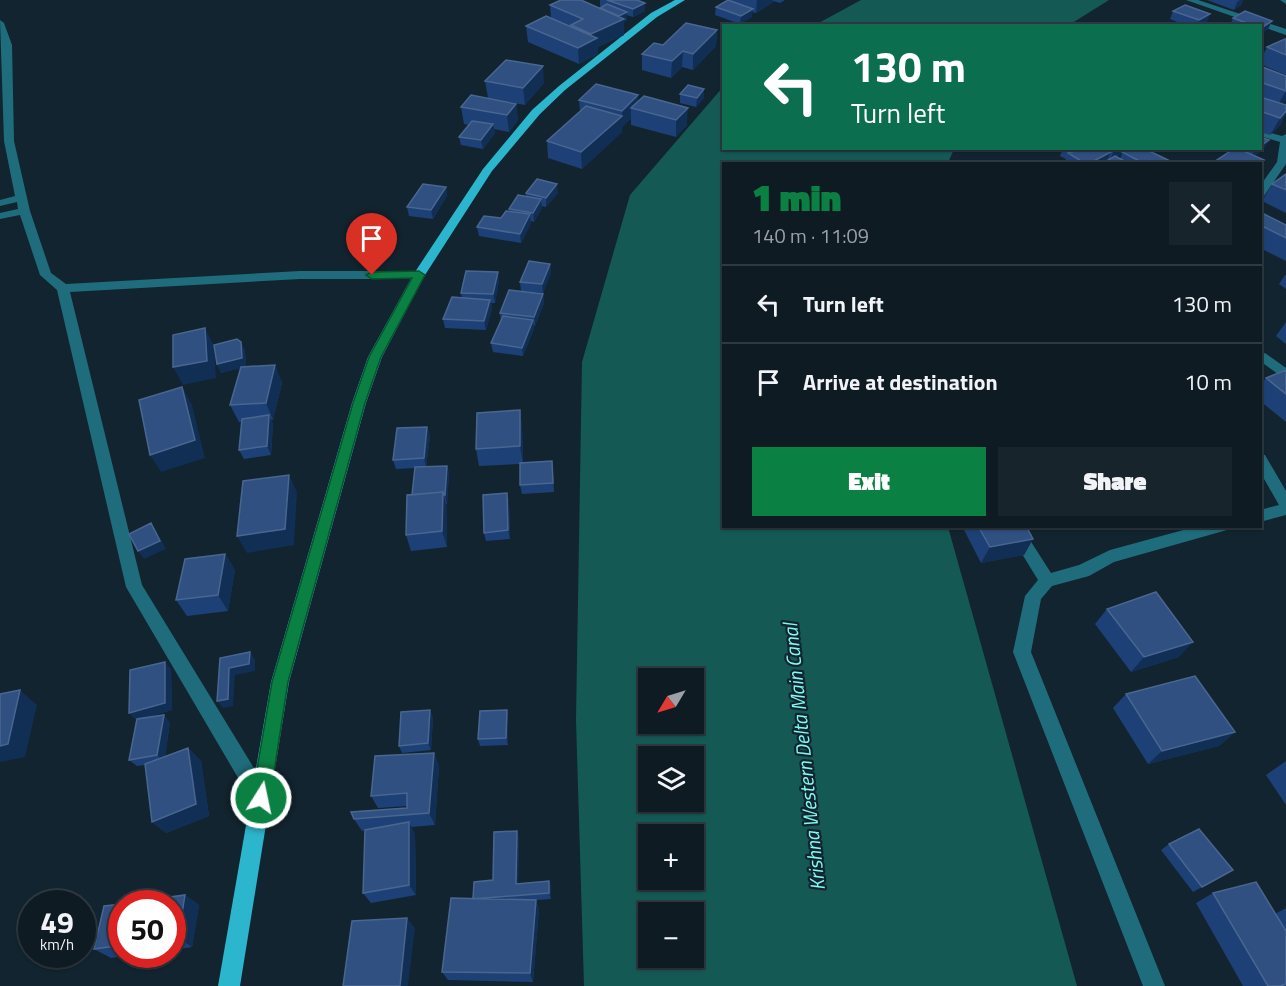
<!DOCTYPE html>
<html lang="en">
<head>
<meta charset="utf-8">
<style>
	:root { --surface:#0e1b23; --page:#17242b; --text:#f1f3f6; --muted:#9ba1a6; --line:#2e3941; --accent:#0b8043 }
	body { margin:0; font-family:"Titillium Web",sans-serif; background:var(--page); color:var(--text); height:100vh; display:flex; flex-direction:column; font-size:22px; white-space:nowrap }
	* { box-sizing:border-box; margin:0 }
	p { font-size:20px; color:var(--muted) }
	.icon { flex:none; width:33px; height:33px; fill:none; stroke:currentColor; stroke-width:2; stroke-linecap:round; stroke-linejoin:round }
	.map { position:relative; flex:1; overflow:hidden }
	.side { position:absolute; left:722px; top:162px; width:540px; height:366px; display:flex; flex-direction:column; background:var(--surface); border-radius:0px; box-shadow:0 2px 4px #0004,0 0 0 2px var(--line) }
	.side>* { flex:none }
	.hud { position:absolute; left:722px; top:24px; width:540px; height:126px; border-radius:0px; box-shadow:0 2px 4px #0004,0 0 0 2px var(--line); background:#0b6e4f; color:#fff; overflow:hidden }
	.needle { width:39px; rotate:232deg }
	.controls { position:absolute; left:638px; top:668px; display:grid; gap:12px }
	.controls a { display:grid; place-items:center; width:66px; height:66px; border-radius:0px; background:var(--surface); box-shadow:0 2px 4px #0004,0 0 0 2px var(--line); font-size:30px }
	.speed { position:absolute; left:18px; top:890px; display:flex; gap:12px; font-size:30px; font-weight:700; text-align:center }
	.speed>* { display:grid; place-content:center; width:78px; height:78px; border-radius:50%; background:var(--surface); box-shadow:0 2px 4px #0004,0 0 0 2px var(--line); line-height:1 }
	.speed small { font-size:15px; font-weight:400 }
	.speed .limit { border:9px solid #d22; background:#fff; color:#111 }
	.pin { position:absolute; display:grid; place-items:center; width:51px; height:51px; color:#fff; margin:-62px -26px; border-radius:50% 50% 50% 0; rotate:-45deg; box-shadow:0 0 6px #0007 }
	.pin .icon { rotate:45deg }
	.me { position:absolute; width:66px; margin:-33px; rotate:10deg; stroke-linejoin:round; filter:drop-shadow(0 0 4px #0008) }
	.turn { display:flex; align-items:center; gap:21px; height:126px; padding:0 30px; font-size:27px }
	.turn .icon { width:78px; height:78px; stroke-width:2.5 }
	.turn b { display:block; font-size:42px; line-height:51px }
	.round { display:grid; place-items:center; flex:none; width:63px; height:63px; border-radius:0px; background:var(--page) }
	.headline { display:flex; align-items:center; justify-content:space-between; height:102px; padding:0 30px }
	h1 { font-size:36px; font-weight:800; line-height:45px; color:var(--accent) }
	.cta { display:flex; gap:12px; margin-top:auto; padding:12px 30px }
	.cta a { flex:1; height:69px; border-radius:0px; background:var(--accent); color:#fff; font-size:24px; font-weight:800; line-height:69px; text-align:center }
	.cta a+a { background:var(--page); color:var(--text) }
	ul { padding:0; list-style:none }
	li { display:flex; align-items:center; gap:18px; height:78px; padding:0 30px; border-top:2px solid var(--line) }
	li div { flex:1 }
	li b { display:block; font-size:22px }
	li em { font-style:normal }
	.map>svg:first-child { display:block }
	.water { fill:#155955; fill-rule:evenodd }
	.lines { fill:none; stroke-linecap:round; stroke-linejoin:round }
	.minor { fill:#1f6d7c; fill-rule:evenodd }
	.major { fill:#2cb6cd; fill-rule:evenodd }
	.wall { fill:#1d4076; fill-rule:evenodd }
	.shaded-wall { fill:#112e55 }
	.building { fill:#305082; stroke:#496690; stroke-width:1.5 }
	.route { fill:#0b8043; stroke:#07532c; stroke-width:1.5 }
	.labels { text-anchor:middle; stroke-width:4.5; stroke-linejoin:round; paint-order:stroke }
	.near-water-label { font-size:20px; font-style:italic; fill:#80fbf1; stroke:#12242f }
</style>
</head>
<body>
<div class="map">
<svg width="1286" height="986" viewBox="0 0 1286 986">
	<rect width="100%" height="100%" fill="#12242f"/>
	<path class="water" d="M861 0H1109L1069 25H815Z
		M723 87V148L954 149 948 163 723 164V526L948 527 1077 986H584L576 720 582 362 630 195ZM648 678H693V723H648ZM648 756H693V801H648ZM648 834H693V879H648ZM648 912H693V957H648Z"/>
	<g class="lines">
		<path class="minor" d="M1186 0H1198L1286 29V35Z
			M1280 0H1286V4Z
			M0 20 4 23 12 45 14 141 30 211 51 273 66 284 300 271H419L425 275 419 279H300L70 292 142 585 268 791 271 798 268 805 261 807 254 805 126 587 57 290 40 275 20 215 0 219V213L18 209 17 202 0 206V200L15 196 4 141Z
			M1260 130 1282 136 1286 134V164L1264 196 1260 197V186L1277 162 1280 142 1260 136Z
			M1265 353 1286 368V380L1260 361V355Z
			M1260 454 1265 455 1286 491V515L1260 522V510L1279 505 1260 472Z
			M1005 526H1021L1051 573 1079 565 1110 550 1198 526H1229L1227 530 1114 562 1089 576 1052 586 1041 599 1031 652 1165 986H1143L1013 652 1025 596 1038 580Z"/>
		<path class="major" d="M675 0H685L657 17 565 90 540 114 492 171 425 275 382 357 366 403 289 682 240 986H218L271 682 352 403 368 357 413 275 483 169 532 110 559 86 651 13Z"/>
	</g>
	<path class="wall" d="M600 0H637L645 3V11L633 17 627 15V20L624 22V35L598 47V54L579 64 528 42 526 26 551 18 550 5 600 8 603 7 600 6Z
		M730 0H785L780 3 773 1 772 3 756 13 752 12V17L740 24 715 15 716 7Z
		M1207 0H1243L1241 5 1234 10Z
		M1173 11 1207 23 1201 26H1187L1170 19Z
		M1233 18 1272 21 1268 29 1260 34V26H1230Z
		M717 30 716 46 693 70 682 67 671 78 642 70V54L663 45Z
		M1286 39V75L1260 64V61L1267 47Z
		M1260 66 1286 76V100L1281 104V124L1270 135 1260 132Z
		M485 81 544 83 525 105 488 98Z
		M704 89V98L696 107 680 103V94Z
		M638 95V102L687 125 676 137 631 125V118L622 127V132L582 169 548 158 547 141 580 111 579 100Z
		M516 104 518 120 509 132 494 129 495 133 483 149 461 145 459 137 469 125 464 124 461 107Z
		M1063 148H1126L1125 151 1168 160 1166 164H1067L1064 162 1066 159 1060 156ZM1122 153 1120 159 1116 157Z
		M1167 148H1182L1175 152Z
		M1228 148 1264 149 1254 156 1264 160 1260 168V164H1215L1217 160 1232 150Z
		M1286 174V213L1262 201 1272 184Z
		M446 187 447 196 433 219 409 216 407 207Z
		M526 193H558L546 207 542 206V208L534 222 531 221V223L521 243 479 236 477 227 501 218 510 212 509 209 526 196Z
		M1260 212 1286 225V261L1260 248Z
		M550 264 551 273 543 293 521 291 520 282Z
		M1285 275H1286V289L1279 284Z
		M499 281 495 303H491L492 309 486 330 445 328 443 319 462 298 461 293Z
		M543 294 544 303 535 326 534 325V329L523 356 493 352 491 343 501 321 500 313Z
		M1286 322V344L1276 336Z
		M241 342 245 351 246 367 275 365 282 383 273 420H271L273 424 271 455 244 459 239 450 242 422H239L230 405 240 368 221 373 217 364Z
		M1286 370V422L1260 401V386L1266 378Z
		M520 410 522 427 523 463 553 470 554 492 522 494 520 485V464L479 466 476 449Z
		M427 427 430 436 426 467 447 466 449 474 447 504H446L447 508V547L411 551 406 535 412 495 415 468 396 469 393 460Z
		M507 493 509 502 510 539 486 541 484 533Z
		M962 526H1026L1033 539 1024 555 981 563Z
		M225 554 235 570 228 611 187 616 176 600Z
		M1107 609 1179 657 1131 672 1095 624Z
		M171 669 172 710 140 719 170 722 165 756 188 748 201 761 209 816 166 833 152 822 145 765 137 766 129 760 136 720Z
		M1126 694 1235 732 1219 746 1148 764 1113 708Z
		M507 710 508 717V745L480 746 478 739Z
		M433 717 431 750 402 753 399 746Z
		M434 753 439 766 435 825 411 827 415 834 416 895 371 903 363 893 365 830 362 831 354 819 407 808V806L378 808 371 796Z
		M1286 761V805L1266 775Z
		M519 837 518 884 549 881 551 887V899L536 900 539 910 533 982 448 980 442 972 473 899 493 880Z
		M1169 844 1233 870 1193 892 1161 850Z
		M1213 893 1275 914 1286 908V986H1243L1196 903Z
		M185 895 199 905 192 947 172 950V903Z
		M122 904V954H140L111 958 94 949Z"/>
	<path class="shaded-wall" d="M757 0H773L772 3 756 13Z
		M1240 0H1243L1241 5 1234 10 1237 2Z
		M645 3V11L633 17V9Z
		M753 9 752 17 740 24 741 16Z
		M627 12V20L624 22V35L598 47V54L579 64 578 48 592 41 591 34 613 19Z
		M1210 14 1207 23 1201 26H1197L1199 20Z
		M1272 21 1268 29 1260 34 1261 28Z
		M717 30 716 46 693 70V54Z
		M683 51 682 67 671 78 672 61Z
		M543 66 544 83 525 105 523 88Z
		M704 89V98L696 107 697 98Z
		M1286 91V100L1276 108Z
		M638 95V110L631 108V118L622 128V111Z
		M516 104 518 120 509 132 507 115Z
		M688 108 687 125 676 137V120Z
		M1286 111V114L1281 124 1270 135 1280 118Z
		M622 116V132L582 169 581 152Z
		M493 124 495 133 483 149 481 140Z
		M1269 140 1264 149 1250 158 1255 150 1260 148V146Z
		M1118 148H1126L1125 152 1110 159 1114 151Z
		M1111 152 1107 161 1102 164H1088Z
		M557 184 558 193 546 207V198Z
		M446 187 447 196 433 219 431 210Z
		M541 199 542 208 534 222 533 213Z
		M530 214 531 223 521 243 520 234Z
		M550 264 551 273 543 293 542 284Z
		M498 272 499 281 495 303 493 294Z
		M543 294 544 303 535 326 534 317Z
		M490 300 492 309 486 330 484 321Z
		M533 320 534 329 523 356 522 348Z
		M205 328 214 346 216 378 183 385 173 367Z
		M241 342 245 351 246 367 221 373 217 364Z
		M275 365 282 383 273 420 266 403Z
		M182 387 192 405 205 458 161 472 150 455Z
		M520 410 522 427 523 463 520 446Z
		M269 415 273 424 271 455 267 446Z
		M427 427 430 436 426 467 424 458Z
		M447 466 449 474 447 504 445 495Z
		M289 475 297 492 294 545 247 553 237 536Z
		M443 492 447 508V547L442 531Z
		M507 493 509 502 510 539 508 530Z
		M151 523 157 532 166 549 144 559 138 551Z
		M1033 539 1024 555 981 563 990 547Z
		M225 554 235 570 228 611 218 595Z
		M1193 642 1179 657 1131 672 1144 657Z
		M250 652 255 660V671L235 675 233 706 223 708 217 701 229 668Z
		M165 662 171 669 172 710 136 720 129 713Z
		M20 690 37 705 25 757 0 762V746Z
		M430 710 433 717 431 750 428 743Z
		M507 710 508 717V745L506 738Z
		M164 715 170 722 164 762 157 755Z
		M1235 732 1219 746 1148 764 1162 751Z
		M188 748 201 761 209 816 166 833 152 822Z
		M434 753 439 766 435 825 429 813Z
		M409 822 415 834 416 895 409 885Z
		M517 831 519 837 518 889 516 884Z
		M549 881 551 887V899L549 893Z
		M185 895 199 905 192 947 178 938Z
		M536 900 539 910 533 982 530 973Z
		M407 918 415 928 408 986H400Z"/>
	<path class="building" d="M561 0H581L624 19 591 34 571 25 583 19 550 5Z
		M607 0H637L645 3 633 9Z
		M728 0 753 9 741 16 716 7Z
		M607 4 627 12 619 16 600 8Z
		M1185 5 1210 14 1199 20 1173 11Z
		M1245 11 1272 21 1261 28 1260 27V26H1255L1233 18Z
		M546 16 597 38 578 48 526 26Z
		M686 23 717 30 693 54 683 51 672 61 642 54 654 43 663 45Z
		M1285 39H1286V55L1267 47Z
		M506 60 543 66 523 88 485 81Z
		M1260 66 1286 76V91L1260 82Z
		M596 84 638 95 622 111 579 100Z
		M688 85 704 89 697 98 680 94Z
		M471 95 516 104 507 115 461 107Z
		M644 96 688 108 676 120 631 108Z
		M1260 97 1286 105V111L1280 118 1260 111Z
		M586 106 622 116 581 152 547 141Z
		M472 121 493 124 481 140 459 137Z
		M1260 137 1269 140 1260 146Z
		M1066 148H1104L1111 152 1088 164H1086L1068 153 1072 152Z
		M1129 148H1143L1168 160 1163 164H1145L1122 152Z
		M1235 148H1237L1264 160 1260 164H1224L1217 160Z
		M1115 156 1130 164H1101Z
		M1286 174V190L1272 184Z
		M537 179 557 184 546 198 526 193Z
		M423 184 446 187 431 210 407 207Z
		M518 195 541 199 533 213 509 209Z
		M506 211 530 214 520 234 477 227 484 216 501 218Z
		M1260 212 1286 225V238L1260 225Z
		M529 261 550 264 542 284 520 282Z
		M466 271 498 272 493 294 461 293Z
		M509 290 543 294 534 317 500 313Z
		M452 297 490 300 484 321 443 319Z
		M503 316 533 320 522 348 491 343Z
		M205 328 207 361 173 367V335Z
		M237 339 241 342 242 358 217 364 214 345Z
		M275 365 266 403 230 405 241 367Z
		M1286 370V394L1266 378Z
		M182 387 195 440 150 455 139 400Z
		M520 410V446L476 449 477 413Z
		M269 415 267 446 239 450 242 419Z
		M427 427 424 458 393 460 397 428Z
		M552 461 553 483 520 485V463Z
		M447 466 445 495H444L443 492 412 495 415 467Z
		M289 475 285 529 237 536 243 481Z
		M443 492 442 531 406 535 407 495Z
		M507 493 508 530 484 533 483 495Z
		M151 523 160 541 138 551 129 534Z
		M978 526H1026L1033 539 990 547Z
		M225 554 218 595 176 600 185 559Z
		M1156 592 1193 642 1144 657 1107 609Z
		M250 652 249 664 229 668 228 699 217 701 220 658Z
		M165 662V703L129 713 130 670Z
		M1195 676 1235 732 1162 751 1126 694Z
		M20 690 8 744 0 746V694Z
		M430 710 428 743 399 746 401 712Z
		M507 710 506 738 478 739 480 711Z
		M164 715 157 755 129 760 137 719Z
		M188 748 196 804 152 822 145 764Z
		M434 753 429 813 354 819 351 812 407 808V793L371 796 375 756Z
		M409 822V885L363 893 365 830Z
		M1199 829 1233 870 1202 887 1169 844Z
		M517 831 516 884 549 881V893L473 899 474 882 493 880 494 832Z
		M1256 882 1286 931V984L1280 986H1268L1213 893Z
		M185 895 178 938 172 939V903H125Z
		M451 898 536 900 530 973 442 972Z
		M122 904V945L94 949 104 906Z
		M407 918 400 986H343L352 921Z"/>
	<path class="route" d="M419 271 425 275 381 357 365 403 288 682 270 798 267 804 261 807 255 804 252 798 272 682 353 403 369 357 412 278 372 279 366 275 372 272Z"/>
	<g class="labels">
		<g class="near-water-label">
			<text transform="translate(804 757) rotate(-96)" y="7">Krishna Western Delta Main Canal</text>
		</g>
	</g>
</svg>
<div class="controls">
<a><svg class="needle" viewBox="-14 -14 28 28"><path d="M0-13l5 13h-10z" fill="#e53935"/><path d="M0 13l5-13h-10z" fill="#9ba1a6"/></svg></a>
<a><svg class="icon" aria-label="layers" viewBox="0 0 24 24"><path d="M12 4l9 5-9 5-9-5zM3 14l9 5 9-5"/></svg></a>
<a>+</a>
<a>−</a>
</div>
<div class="speed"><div>49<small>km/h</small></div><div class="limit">50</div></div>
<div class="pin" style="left:372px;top:275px;background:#d93025"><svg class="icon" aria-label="arrive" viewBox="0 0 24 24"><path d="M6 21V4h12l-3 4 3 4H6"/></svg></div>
<svg class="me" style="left:261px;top:798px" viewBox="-20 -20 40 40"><circle r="17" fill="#0b8043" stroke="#fff" stroke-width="3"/><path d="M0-11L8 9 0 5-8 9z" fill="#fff"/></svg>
<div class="hud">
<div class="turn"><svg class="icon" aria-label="left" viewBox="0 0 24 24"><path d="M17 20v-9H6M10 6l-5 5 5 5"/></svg><div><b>130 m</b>Turn left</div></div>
</div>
<section class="side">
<div class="headline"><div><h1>1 min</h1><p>140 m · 11:09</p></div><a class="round"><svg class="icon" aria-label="close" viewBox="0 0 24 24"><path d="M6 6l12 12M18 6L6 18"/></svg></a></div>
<ul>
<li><svg class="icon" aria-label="left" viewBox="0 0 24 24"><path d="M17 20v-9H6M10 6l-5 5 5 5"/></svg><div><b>Turn left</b></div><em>130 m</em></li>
<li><svg class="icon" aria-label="arrive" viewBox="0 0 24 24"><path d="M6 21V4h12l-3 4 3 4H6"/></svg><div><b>Arrive at destination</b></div><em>10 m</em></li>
</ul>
<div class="cta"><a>Exit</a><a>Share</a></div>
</section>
</div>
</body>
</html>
